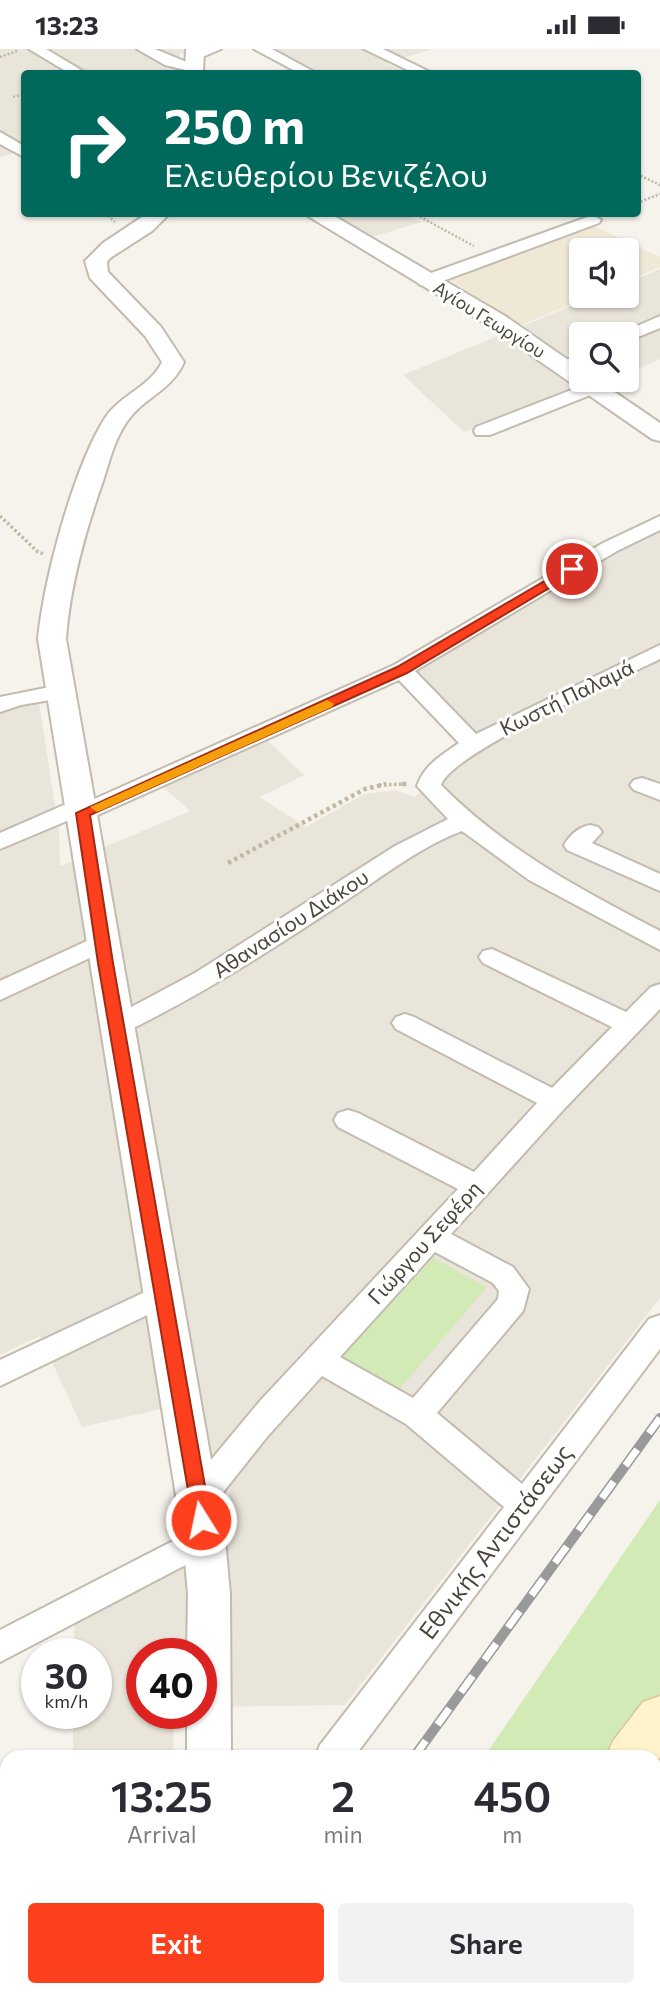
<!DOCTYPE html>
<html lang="en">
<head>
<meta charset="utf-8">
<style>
	:root { --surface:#fff; --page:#f2f2f3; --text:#2b2b33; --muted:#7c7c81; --accent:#fc3f1d }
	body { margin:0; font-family:Commissioner,sans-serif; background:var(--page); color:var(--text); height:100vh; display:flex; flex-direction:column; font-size:26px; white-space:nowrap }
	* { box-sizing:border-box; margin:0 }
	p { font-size:23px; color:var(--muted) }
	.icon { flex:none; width:38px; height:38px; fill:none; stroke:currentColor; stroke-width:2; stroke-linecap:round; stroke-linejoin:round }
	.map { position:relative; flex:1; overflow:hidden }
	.side { position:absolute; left:0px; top:1701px; width:662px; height:247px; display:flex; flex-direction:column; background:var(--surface); border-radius:21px 21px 0 0; box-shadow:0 2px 5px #0004 }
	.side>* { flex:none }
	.hud { position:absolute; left:21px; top:21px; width:620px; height:147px; border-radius:7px; box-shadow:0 2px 5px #0004; background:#00695c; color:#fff; overflow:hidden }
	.buttons { position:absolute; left:569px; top:189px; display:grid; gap:14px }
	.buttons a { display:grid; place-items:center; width:70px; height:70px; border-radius:7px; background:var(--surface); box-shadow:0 2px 5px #0004; font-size:35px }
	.speed { position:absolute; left:21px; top:1589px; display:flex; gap:14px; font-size:35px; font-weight:700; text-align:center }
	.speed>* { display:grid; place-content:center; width:91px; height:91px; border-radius:50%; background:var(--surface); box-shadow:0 2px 5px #0004; line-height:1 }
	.speed small { font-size:18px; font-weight:400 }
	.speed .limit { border:10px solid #d22; background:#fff; color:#111 }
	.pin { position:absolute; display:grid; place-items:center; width:60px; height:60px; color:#fff; margin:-30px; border:4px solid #fff; border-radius:50%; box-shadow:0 2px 7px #0007 }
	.me { position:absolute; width:77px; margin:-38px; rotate:350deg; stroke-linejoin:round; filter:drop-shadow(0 0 5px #0008) }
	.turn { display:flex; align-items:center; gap:24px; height:147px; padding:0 28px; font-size:32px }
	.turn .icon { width:91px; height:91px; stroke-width:2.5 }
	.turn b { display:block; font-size:49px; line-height:60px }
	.eta { display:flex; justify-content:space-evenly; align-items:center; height:119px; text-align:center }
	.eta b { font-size:42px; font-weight:600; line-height:49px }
	.primary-button { display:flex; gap:14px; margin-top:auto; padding:14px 28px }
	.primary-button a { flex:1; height:80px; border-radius:7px; background:var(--accent); color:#fff; font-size:28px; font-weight:600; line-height:80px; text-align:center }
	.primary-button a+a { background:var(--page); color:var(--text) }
	.status { display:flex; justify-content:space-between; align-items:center; height:49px; padding:0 35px; background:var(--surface); direction:ltr }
	.status svg { height:19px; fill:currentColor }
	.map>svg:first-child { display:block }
	.residential { fill:#eae5da }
	.education { fill:#efe8d6 }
	.green { fill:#d2eab5 }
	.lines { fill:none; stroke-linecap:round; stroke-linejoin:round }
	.minor-casing { stroke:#c2bbae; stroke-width:4 }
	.tertiary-casing { stroke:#c2bbae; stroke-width:4 }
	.secondary-casing { stroke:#d6c79b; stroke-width:3 }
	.path-far2 { stroke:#c4b79f; stroke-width:2.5; stroke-dasharray:2 2; stroke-linecap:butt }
	.path-far1 { stroke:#c4b79f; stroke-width:3.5; stroke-dasharray:2.5 2.5; stroke-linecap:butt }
	.path { stroke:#c4b79f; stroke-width:4.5; stroke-dasharray:3.5 3.5; stroke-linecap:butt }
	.minor { fill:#fff; fill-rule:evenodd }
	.tertiary { fill:#fff; fill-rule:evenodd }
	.secondary { fill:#fff3cd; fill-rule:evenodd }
	.rail-casing { stroke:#9a9a9a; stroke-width:10 }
	.rail { stroke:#fff; stroke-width:7; stroke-dasharray:20; stroke-linecap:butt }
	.route { fill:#fc3f1d; stroke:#a42913; stroke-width:2 }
	.slow { fill:#f59e0b }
	.labels { text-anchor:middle; stroke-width:6; stroke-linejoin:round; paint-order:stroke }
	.far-street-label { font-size:18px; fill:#4b4439; stroke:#fff }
	.street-label { font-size:21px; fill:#4b4439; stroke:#fff }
	.near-street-label { font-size:24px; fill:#4b4439; stroke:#fff }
</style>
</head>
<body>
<div class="status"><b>13:23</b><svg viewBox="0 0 49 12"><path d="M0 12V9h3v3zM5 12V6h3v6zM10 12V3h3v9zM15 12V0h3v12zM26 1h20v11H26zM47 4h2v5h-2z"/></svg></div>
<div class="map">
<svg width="660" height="1947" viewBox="0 0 660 1947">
	<rect width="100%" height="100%" fill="#f6f3ec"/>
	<path class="residential" d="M0 0H197L180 5 179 24H24V101L0 108Z
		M257 0H433L386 14 408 24H306Z
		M327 165H405L421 173 369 189Z
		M660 220V310L627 325 626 285H581V331H612L595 338 590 335 464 383 403 326 595 247H626L627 234Z
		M660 480V1249L345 1656 201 1658V1605H142V1664H174L173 1708H73V1664H96V1605H74L75 1568 229 1485 230 1424 198 1409 188 1354 82 1378 40 1287 0 1306V662L39 654 59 781 60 817 190 762 161 736 267 691 304 726 260 748 306 778 364 745 395 741 415 748 439 726 491 695 452 673 411 627 519 560Z
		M660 1732V1947H502L507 1941H654V1739Z"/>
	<path class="education" d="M588 174 660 208V218L627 232 626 201H581V247H591L521 276 445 228Z"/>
	<path class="green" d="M433 1209 487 1238 391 1350 333 1318Z
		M660 1451V1645L613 1708H484Z
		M329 1941H427L422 1947H326Z"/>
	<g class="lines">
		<g class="minor-casing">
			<path id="minor" d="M29 0H46L86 24H69Z
				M137 0H155L201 19 194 23 165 16Z
				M199 0H221L200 9H190V3Z
				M254 0H272L316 24H299Z
				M364 0H383L432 24H414Z
				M0 83 24 97V108L0 95Z
				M593 166 601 171 599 174 432 236H420L417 232 420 228Z
				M660 267V279L626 293V285H619Z
				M581 305V317L564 323 555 318 558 314Z
				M592 333 598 335 601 339 598 343 490 386H476L474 382 476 378Z
				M660 467V481L617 502 415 622 476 685 660 596V610C622 629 451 704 441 736 504 800 581 841 660 882V901L529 831 462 782C417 799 378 831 338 857 269 902 200 947 125 983L116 986 107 983 103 977 107 971 195 924 395 797 448 770 417 737C424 716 442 706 459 694L399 631 91 769 83 771 74 769 0 800V784L73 752 81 750 90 752 394 616 603 494Z
				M60 636 68 638 71 643 68 648 21 656 0 663V648Z
				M642 729 660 735V751L634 741 630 736 634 731Z
				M590 776 598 778 602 783 592 794 660 825V842L567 801 564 796C570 786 579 778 590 776Z
				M102 885 111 887 115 893 111 899 0 951V932Z
				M492 900 626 963 651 938 660 935V960L565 1059 451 1185 513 1218 529 1240 523 1262 437 1364 522 1435 649 1270 660 1266V1300L354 1708H315L320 1696 504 1458 406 1375 322 1327 267 1388 209 1461 198 1464 187 1461 182 1451 201 1423 260 1352 458 1140 338 1078 334 1071 338 1064 348 1061 358 1064 474 1123 537 1054 396 980 392 974 396 968 405 965 414 968 552 1039 612 978 483 914 479 908 483 902ZM435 1203 493 1234 499 1242 498 1250 413 1349 340 1308Z
				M162 1235 172 1238 177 1246 172 1254 0 1337V1311Z
				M204 1476 216 1480 220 1490 216 1500 0 1613V1581Z"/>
		</g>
		<g class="tertiary-casing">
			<path id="tertiary" d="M186 0H204L203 24H185Z
				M148 164H170L152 182 110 209 107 213 108 223 161 278 184 313C172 342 142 349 126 374 115 390 110 410 104 429 86 480 70 535 66 590L225 1490 230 1545 231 1708H187V1664H201V1605H187L188 1545 183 1490 38 590C44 530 73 420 105 369 120 346 150 338 162 313L145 287 90 229 85 212 103 194Z
				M303 164H329L505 267 581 320V331H597L660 374V392L652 390 489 277Z"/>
		</g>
		<g class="secondary-casing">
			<path id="secondary" d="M660 1647V1708L654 1716V1708H606L613 1692 643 1653Z
				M53 1941H109L106 1947H50Z
				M183 1941H241L244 1947H186Z
				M432 1941H488L485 1947H429Z"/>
		</g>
		<path class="path-far2" d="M0 8 17 2
			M13 48 24 45
			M637 125 660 136
			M637 154 660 145
			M105 164 115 173
			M413 164 474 197"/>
		<path class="path-far1" d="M0 467 38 503 44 505
			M379 736 407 735"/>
		<path class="path" d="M402 735H407
			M228 814 365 740 386 735"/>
		<use href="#minor" class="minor"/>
		<use href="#tertiary" class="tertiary"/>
		<use href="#secondary" class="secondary"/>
		<g class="rail-casing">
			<path id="rail" d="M414 1708 660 1369
				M238 1947 242 1941"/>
		</g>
		<use href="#rail" class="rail"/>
	</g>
	<path class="route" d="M572 516 578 520 576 523 407 624 90 766 113 914 211 1471 208 1476 201 1479 194 1476 98 914 76 764 397 618Z"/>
	<path class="slow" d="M327 651 334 655 332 658 102 761 97 763 90 758Z"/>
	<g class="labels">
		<g class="far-street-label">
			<text transform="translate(489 271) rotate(32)" y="6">Αγίου Γεωργίου</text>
		</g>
		<g class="street-label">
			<text transform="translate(567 649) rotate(-26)" y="7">Κωστή Παλαμά</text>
			<text transform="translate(291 875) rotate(-33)" y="7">Αθανασίου Διάκου</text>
			<text transform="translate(425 1194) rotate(-48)" y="7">Γιώργου Σεφέρη</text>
		</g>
		<g class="near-street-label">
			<text transform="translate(496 1493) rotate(-53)" y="8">Εθνικής Αντιστάσεως</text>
		</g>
	</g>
</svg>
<div class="buttons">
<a><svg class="icon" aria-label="sound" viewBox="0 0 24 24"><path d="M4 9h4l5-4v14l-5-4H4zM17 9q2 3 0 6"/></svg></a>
<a><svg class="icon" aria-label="search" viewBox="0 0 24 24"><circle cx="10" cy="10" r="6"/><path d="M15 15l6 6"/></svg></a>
</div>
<div class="speed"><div>30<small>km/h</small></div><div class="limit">40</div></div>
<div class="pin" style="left:572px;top:520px;background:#d93025"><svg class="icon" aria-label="arrive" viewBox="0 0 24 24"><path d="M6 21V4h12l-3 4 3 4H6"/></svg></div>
<svg class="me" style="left:201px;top:1471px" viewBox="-20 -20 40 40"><circle r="17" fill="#fc3f1d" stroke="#fff" stroke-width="3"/><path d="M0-11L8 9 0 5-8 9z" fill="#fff"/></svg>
<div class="hud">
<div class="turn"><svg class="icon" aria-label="right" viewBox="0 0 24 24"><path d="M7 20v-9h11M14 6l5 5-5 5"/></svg><div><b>250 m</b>Ελευθερίου Βενιζέλου</div></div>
</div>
<section class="side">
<div class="eta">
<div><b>13:25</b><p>Arrival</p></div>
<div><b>2</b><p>min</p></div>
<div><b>450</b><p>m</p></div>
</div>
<div class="primary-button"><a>Exit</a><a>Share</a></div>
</section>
</div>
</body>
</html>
